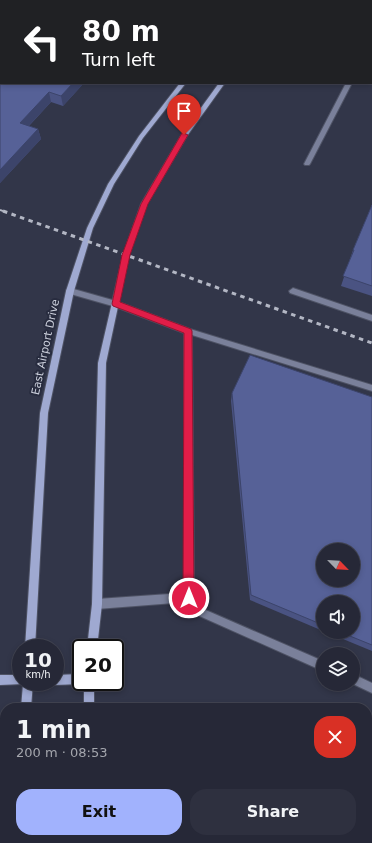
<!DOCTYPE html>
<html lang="en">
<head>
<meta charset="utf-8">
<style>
	:root { --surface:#262837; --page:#2e303f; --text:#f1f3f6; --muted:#a4a6ad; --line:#424452; --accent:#a1b2fd }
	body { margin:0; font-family:"DejaVu Sans",sans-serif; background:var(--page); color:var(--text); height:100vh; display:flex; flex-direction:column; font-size:15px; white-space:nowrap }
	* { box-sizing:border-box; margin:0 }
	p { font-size:13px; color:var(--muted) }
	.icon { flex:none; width:22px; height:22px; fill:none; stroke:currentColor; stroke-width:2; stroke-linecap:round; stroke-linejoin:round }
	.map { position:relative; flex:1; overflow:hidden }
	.sheet { position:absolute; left:0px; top:703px; width:372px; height:140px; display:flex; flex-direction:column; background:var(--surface); border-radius:16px 16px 0 0; box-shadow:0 2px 6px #0003,0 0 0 1px var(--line) }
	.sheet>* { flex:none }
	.banner { position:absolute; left:0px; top:0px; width:372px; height:84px; box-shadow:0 2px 6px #0003,0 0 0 1px var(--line); background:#202124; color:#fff; overflow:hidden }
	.needle { width:26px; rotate:115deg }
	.fabs { position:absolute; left:316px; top:543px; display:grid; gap:8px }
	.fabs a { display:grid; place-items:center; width:44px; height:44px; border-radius:50%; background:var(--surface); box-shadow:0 2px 6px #0003,0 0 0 1px var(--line); font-size:20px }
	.speed { position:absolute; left:12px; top:639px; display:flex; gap:8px; font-size:20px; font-weight:700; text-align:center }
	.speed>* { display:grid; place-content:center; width:52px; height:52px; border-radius:50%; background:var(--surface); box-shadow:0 2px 6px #0003,0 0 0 1px var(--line); line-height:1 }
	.speed small { font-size:10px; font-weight:400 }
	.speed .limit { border:2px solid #111; border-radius:6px; background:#fff; color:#111 }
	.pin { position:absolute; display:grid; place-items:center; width:34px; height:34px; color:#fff; margin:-41px -17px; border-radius:50% 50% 50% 0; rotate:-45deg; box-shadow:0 0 4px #0007 }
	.pin .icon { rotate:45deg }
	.me { position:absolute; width:44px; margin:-22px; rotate:0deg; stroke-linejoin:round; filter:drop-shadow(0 0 3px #0008) }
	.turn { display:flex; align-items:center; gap:14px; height:84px; padding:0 16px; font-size:18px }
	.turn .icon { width:52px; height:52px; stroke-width:2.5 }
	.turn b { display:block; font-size:28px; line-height:34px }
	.round { display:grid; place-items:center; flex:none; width:42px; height:42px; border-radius:16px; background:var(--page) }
	.overview { display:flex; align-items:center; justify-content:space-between; height:68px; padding:0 16px }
	h1 { font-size:24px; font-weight:700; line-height:30px }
	.action { display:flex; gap:8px; margin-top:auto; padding:8px 16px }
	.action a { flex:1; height:46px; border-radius:16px; background:var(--accent); color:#111; font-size:16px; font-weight:700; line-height:46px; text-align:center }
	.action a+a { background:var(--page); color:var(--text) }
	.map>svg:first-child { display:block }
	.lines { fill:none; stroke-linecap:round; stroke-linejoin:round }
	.lane-casing { stroke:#4e5264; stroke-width:2 }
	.street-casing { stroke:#4e5264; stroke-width:2 }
	.secondary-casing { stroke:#4e5264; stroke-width:2 }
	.lane { fill:#7a809a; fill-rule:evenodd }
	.street { fill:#7a809a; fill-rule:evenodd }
	.secondary { fill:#9fa9d1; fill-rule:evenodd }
	.rail-far1 { stroke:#b3b7c4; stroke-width:2; stroke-dasharray:3.5 3.5; stroke-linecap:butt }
	.rail { stroke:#b3b7c4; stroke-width:3; stroke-dasharray:4.5 4.5; stroke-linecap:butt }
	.wall { fill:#4a5382 }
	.shaded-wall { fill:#3c446a }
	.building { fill:#566197; stroke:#3c446a; fill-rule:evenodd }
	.route { fill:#e11d48; stroke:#92132f }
	.labels { text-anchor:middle; stroke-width:4; stroke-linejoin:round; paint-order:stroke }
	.street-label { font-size:11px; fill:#ced2de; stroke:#282c3f }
</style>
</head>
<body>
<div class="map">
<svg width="372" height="843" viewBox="0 0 372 843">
	<rect width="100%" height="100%" fill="#323649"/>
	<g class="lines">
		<g class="lane-casing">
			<path id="lane" d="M371 17H372V21H371Z
				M372 38V43L371 44V39Z
				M346 83H352L310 164 309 165H305L304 164Z
				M293 288 372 315V321L290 293 289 291Z
				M116 301 190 329 372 385V391L192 335 194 596 201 608 323 661V671L195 614 187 602 97 609 94 607 92 604 94 601 97 599 184 593V333L113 306 112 304 113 302Z
				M353 674 372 683V693L353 684Z
				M206 838H216L217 843H207Z"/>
		</g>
		<g class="street-casing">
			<path id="street" d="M70 288 116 301 120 304 116 307 67 293 66 291 67 289Z"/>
		</g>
		<g class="secondary-casing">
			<path id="secondary" d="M246 0H252L245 1Z
				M280 0H286L279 1Z
				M180 83H186L143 138 114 184 93 228 74 291 48 413 35 648H25L40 413 66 291 87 228 108 184 139 136Z
				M219 83H225L187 136 147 204 129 255 106 363 102 604 97 648H87L92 604 98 363 123 255 141 204 182 134Z
				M81 674V682H94V708H84V683L81 684 55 685 51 682H55V675Z
				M0 675H21V682H33L31 708H21L23 684 0 685Z
				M13 838H23V843H13Z
				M81 838H91V843H81Z"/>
		</g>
		<use href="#lane" class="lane"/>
		<use href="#street" class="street"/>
		<use href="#secondary" class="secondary"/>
		<path class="rail-far1" d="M0 210 6 212"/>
		<path class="rail" d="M3 211 372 343"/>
	</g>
	<path class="wall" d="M0 54 84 83 63 106 51 102 29 126 38 129 41 139 0 183Z
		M372 205V296L341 286 353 250Z
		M232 393 372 397V651L326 632H353L323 602V631L250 600 231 401Z
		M292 838H367L372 843H291Z"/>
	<path class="shaded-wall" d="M73 83H84L63 106 61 96Z
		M49 92 51 102 22 133 20 123Z
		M38 129 41 139 0 183V170Z"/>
	<path class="building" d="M40 0H150L149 1H39Z
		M0 54H1V83H73L61 96 49 92 20 123 38 129 0 170Z
		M372 205V286L343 276 354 250H353Z
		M250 355 372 397V645L340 632H353V602H323V625L251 595 232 393ZM323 550H353V580H323Z
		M297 704 305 708H295Z
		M367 736 372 738V843H293L295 838H367Z"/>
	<path class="route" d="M182 133H184L188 135 148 204 130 255 120 302 191 329 192 331 194 598 192 601 189 603 185 601 183 598 184 333 113 306 112 304 122 255 141 204Z"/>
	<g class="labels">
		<g class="street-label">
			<text transform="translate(45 347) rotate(-78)" y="4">East Airport Drive</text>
		</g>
	</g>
</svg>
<div class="fabs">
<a><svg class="needle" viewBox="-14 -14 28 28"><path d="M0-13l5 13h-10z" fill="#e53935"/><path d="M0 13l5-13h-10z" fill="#a4a6ad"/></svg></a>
<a><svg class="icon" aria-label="sound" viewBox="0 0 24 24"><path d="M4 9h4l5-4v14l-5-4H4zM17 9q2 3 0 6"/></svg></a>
<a><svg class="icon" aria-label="layers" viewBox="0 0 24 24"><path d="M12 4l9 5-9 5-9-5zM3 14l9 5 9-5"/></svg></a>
</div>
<div class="speed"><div>10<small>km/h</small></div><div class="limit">20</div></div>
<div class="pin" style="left:184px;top:135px;background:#d93025"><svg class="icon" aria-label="arrive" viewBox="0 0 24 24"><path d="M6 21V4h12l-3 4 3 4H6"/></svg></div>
<svg class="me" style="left:189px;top:598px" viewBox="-20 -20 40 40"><circle r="17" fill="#e11d48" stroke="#fff" stroke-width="3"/><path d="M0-11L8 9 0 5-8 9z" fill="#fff"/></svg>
<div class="banner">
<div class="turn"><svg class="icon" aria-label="left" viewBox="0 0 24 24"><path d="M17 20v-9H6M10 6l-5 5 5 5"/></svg><div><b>80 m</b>Turn left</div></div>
</div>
<section class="sheet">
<div class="overview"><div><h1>1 min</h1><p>200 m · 08:53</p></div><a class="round" style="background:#d93025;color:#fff"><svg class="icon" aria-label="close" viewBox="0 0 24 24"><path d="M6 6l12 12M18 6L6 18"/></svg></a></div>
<div class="action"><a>Exit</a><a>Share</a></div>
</section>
</div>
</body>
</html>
